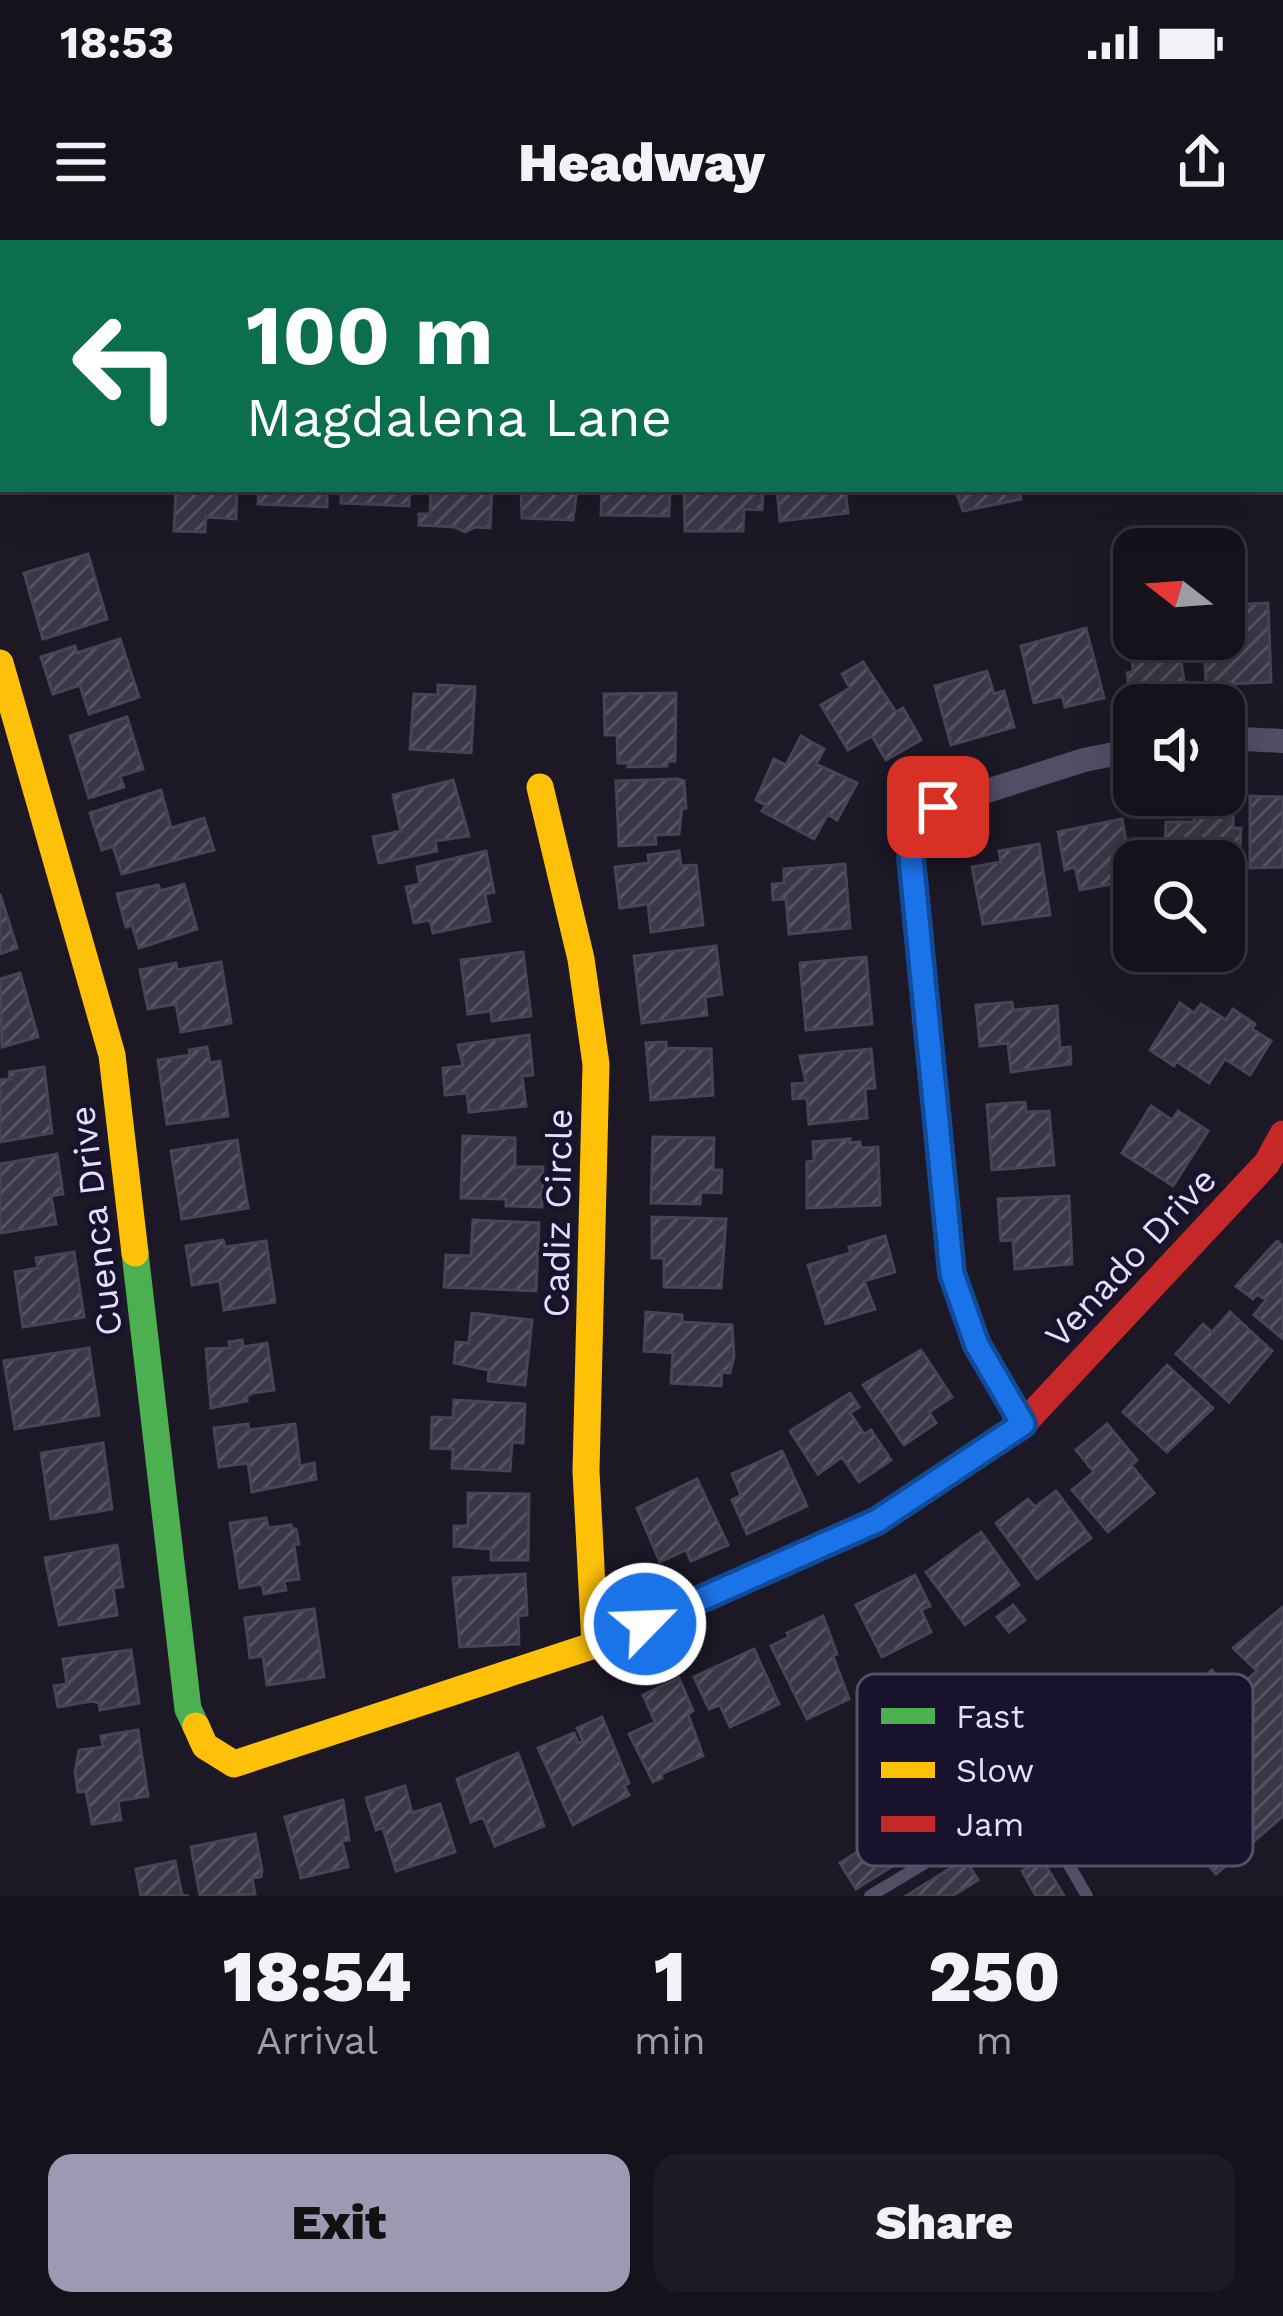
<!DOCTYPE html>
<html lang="en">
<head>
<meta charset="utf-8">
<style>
	:root { --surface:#15121c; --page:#1e1b25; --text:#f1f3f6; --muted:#9d9ea3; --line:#34323b; --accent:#9e99b2 }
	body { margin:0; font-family:"Work Sans",sans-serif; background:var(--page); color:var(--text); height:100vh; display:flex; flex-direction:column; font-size:45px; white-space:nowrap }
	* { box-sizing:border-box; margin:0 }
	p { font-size:39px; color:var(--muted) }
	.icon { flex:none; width:66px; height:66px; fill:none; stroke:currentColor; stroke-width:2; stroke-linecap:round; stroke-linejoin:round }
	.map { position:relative; height:1656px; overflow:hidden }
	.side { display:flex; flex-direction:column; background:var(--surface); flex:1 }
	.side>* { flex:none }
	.banner { position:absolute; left:0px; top:0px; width:1284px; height:252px; box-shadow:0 12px 48px #0002,0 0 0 3px var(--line); background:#0b6e4f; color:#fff; overflow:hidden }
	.needle { width:78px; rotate:287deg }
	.buttons { position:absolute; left:1113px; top:288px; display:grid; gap:24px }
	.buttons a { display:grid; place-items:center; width:132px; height:132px; border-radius:24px; background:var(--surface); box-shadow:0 12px 48px #0002,0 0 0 3px var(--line); font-size:60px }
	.pin { position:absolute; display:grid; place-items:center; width:102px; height:102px; color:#fff; margin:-51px; border-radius:24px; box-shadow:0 6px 18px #0006 }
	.me { position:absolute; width:132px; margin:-66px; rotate:66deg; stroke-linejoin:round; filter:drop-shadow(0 0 9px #0008) }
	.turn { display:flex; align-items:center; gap:42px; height:252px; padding:0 48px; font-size:54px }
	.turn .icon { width:156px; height:156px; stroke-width:2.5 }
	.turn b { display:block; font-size:84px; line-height:102px }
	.eta { display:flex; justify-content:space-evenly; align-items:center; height:204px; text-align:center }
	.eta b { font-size:72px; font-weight:800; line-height:84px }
	.action { display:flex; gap:24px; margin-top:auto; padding:24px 48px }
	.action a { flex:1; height:138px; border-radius:24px; background:var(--accent); color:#111; font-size:48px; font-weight:800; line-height:138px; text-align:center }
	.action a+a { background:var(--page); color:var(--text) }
	.status { display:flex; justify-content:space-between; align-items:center; height:84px; padding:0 60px; background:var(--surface); direction:ltr }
	.status svg { height:33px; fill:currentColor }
	header { display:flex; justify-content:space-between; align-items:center; height:156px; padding:0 48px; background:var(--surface); font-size:54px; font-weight:800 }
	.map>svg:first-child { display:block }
	.building { fill:url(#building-hatch); stroke:#494358; stroke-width:3 }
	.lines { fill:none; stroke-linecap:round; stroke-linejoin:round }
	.lane { stroke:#514e66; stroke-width:12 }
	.street { stroke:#514e66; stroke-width:24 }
	.fast { stroke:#4caf50; stroke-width:27 }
	.slow { stroke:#ffc107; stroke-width:27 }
	.jam { stroke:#c62828; stroke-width:27 }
	.route-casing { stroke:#114b97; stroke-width:30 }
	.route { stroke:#1a73e8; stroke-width:21 }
	.labels { text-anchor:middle; stroke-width:9; stroke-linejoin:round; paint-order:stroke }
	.street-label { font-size:36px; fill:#e4defe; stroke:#18122c }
	.key { fill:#18122c; stroke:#554f6b; stroke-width:3 }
	.key-label { font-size:33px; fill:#e4defe }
</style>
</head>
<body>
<div class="status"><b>18:53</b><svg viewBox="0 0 49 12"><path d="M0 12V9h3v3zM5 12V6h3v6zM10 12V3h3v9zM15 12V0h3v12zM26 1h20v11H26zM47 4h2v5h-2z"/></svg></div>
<header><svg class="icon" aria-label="menu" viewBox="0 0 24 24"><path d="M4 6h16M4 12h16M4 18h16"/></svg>Headway<svg class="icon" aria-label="share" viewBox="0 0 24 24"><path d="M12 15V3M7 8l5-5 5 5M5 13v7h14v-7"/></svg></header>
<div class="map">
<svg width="1283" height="1656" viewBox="0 0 1283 1656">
	<defs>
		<pattern id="building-hatch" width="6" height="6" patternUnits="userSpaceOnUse" patternTransform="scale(3)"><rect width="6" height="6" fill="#3b3747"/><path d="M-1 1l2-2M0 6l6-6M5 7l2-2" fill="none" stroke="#575463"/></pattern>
	</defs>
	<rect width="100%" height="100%" fill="#1c1826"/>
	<path class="building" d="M176 249H237L236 279 206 277 205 292 174 291Z
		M259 249H327V267L258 264Z
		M341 249H410L409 266 341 263Z
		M431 249H492L490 288 475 287 465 292 455 287 419 285V274H430Z
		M521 249H577L573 280 522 278Z
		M602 249H670L669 276 601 275Z
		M684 249H763L762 270 744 269 743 291H685Z
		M777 249H845L848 273 780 281Z
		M955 249H1019L1021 259 963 271Z
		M88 314 107 379 43 399 24 333Z
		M1268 363 1271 442 1206 445 1204 399H1224V365Z
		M1134 370V399H1178L1184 442 1130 454 1127 433 1133 432 1132 409 1129 395 1124 396 1120 372Z
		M1086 388 1104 458 1065 467 1062 456 1034 463 1021 406Z
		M120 399 139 457 89 474 80 445 53 454 41 417 75 406 77 413Z
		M863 422 896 472 903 468 921 500 886 520 872 496 848 510 821 465 850 448 842 434Z
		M987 431 994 454 1004 451 1014 487 951 505 935 446Z
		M438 445 475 447 471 513 410 509 414 454 438 455Z
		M676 453 675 521H667V526L628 527V523H618L617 495H605L604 454Z
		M127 477 143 529 120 536 124 547 89 558 70 496Z
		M801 496 824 509 816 524 857 543 837 580 828 574 814 599 762 571 766 565 756 560 774 519 786 525Z
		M677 539 684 541 686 568H682L679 594 655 595 656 604 619 606 616 541Z
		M453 540 469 596 435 601 437 611 379 623 373 597 401 591 393 555Z
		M161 550 171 588 204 578 214 610 122 634 113 606 102 610 90 573Z
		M1195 555H1234L1233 588H1241L1240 607H1226L1225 636 1224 621H1164L1166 582H1194Z
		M1250 556 1283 557V627L1250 628Z
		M1122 579 1133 640 1080 650 1075 627 1065 630 1058 592Z
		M1039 604 1050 675 983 684 972 627 1001 622 999 611Z
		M486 611 494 652 485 654 490 681 433 693 430 680 414 683 406 647 420 644 417 627Z
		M679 611 681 626 696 625 703 685 651 692 648 664 620 668 615 627 649 623 648 615Z
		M845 624 850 688 789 694 786 659 773 660 772 644 784 643V629Z
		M184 644 197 689 139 708 132 685 126 687 117 654 158 645 160 651Z
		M0 654 17 708 0 714Z
		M716 706 722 754 705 757 707 775 642 783 634 716Z
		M523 712 531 776 492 781 491 771 468 774 461 720Z
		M866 717 872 784 806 790 800 723Z
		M221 722 231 783 181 792 176 764 148 769 140 730 176 723 177 730Z
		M20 733 38 797 2 807 0 739Z
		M1012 762 1013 770 1057 766 1060 808 1070 807 1071 824 1011 832 1008 803 980 806 976 765Z
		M1180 763 1194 773 1201 764 1226 780 1233 769 1255 784 1252 789 1271 801 1250 835 1225 819 1209 843 1176 821 1174 826 1150 810Z
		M529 795 533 835 522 836 526 866 469 872 467 853 445 855 443 828 463 826 458 805Z
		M666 802V808L711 809 713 855 651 860 646 803Z
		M207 807 210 823 220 821 228 876 167 884 158 820 190 815 189 810Z
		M871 809 875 848 865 849 867 878 809 884 807 858 793 859 792 844 806 843 800 816Z
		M44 827 52 893 0 902V840L10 839 9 832Z
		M1025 862 1026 872 1049 871 1054 925 992 930 987 865Z
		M1151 866 1172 880 1178 871 1208 891 1173 946 1122 913Z
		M463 896 515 898V927H543L542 967 506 966V959L461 958Z
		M653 897 714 898 713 930H722L721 953 701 952 700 964 651 963Z
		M850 899V903L860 902 861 908 878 907 880 965 807 968V922L814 921 813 902Z
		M237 900 248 968 182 979 171 911Z
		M57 914 63 954 51 956 56 984 0 993V924Z
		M1069 956 1072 1024 1015 1029 1013 1000 1001 1001 998 959Z
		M652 977 726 979 721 1048 664 1047V1018H652Z
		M473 980 539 983 536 1051 444 1047 446 1015 471 1016Z
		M885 996 895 1032 864 1041 875 1069 826 1084 808 1025 851 1013 849 1007Z
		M223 1000 225 1007 266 1001 275 1062 224 1070 220 1041 192 1045 186 1006Z
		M1277 1001 1283 1006V1099L1254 1075 1266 1060 1257 1054 1253 1059 1236 1046Z
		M74 1012 84 1077 23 1087 15 1032 38 1028 36 1018Z
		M646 1072 682 1075V1082L732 1085 734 1116 730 1133 722 1132 721 1146 671 1143 673 1113 644 1111Z
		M1230 1072 1272 1111 1229 1162 1176 1114 1203 1084 1212 1092Z
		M472 1073 532 1080 525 1145 488 1141 489 1130 454 1123 456 1102 469 1103Z
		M242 1100 243 1107 267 1103 274 1150 253 1153 247 1156V1161L211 1168 206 1109 230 1108 229 1102Z
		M89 1108 99 1175 15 1189 4 1121Z
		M921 1110 952 1157 929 1172 936 1183 904 1205 863 1145Z
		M1167 1125 1213 1168 1167 1212 1123 1172Z
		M850 1153 859 1167 850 1173 864 1194 871 1190 891 1220 859 1242 842 1217 818 1234 790 1191Z
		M454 1160 525 1164 523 1203 512 1202 510 1231 452 1228 453 1209 431 1208 432 1177 453 1178Z
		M248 1184 249 1190 295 1184 300 1226 314 1223 316 1239 252 1252 248 1223 219 1227 214 1188Z
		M1107 1184 1137 1220 1131 1225 1154 1253 1108 1292 1072 1250 1094 1232 1076 1210Z
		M103 1203 112 1269 51 1279 41 1213Z
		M782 1211 807 1266 747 1294 732 1260 741 1255 732 1234Z
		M697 1239 728 1305 691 1321 686 1310 660 1322 637 1268Z
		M1056 1251 1091 1298 1037 1339 996 1283 1028 1259 1035 1267Z
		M468 1253 529 1254 528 1320H491V1309L454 1306V1286H468Z
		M266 1278 268 1288 291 1285 292 1289H296L299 1304 294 1305 299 1339 284 1341 286 1350 264 1354 262 1344 240 1348 230 1283Z
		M981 1292 1019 1345 965 1385 926 1332Z
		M117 1305 123 1347 113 1348 117 1375 59 1385 45 1318Z
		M525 1334 527 1375 518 1376 519 1404 460 1407 453 1338Z
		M915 1335 930 1366 921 1370 931 1392 882 1417 856 1365Z
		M1013 1365 1025 1380 1009 1392 997 1377Z
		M1283 1367V1576L1216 1634 1112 1511 1212 1430 1231 1454 1257 1431 1233 1408Z
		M314 1369 324 1437 267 1445 263 1416 250 1418 245 1378Z
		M823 1376 837 1414 833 1416 849 1459 807 1479 771 1406 789 1397 787 1393Z
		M754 1409 779 1464 730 1487 720 1465 709 1469 694 1437Z
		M131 1410 139 1463 100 1470 99 1463 92 1461 58 1467 54 1446 67 1444 63 1419Z
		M679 1438 693 1471 688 1474 703 1516 661 1534 662 1538 653 1542 629 1494 655 1482 643 1455Z
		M602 1477 629 1543 624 1546 629 1555 573 1585 538 1508 574 1493 578 1503 583 1501 577 1488Z
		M138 1490 148 1556 118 1561 121 1580 92 1584 86 1551 78 1552 75 1532 79 1510 103 1507 101 1496Z
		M518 1513 544 1586 495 1606 483 1577 471 1582 457 1539Z
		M964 1545 980 1571 856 1649 840 1623Z
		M405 1546 412 1573 440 1564 455 1612 396 1631 383 1588 376 1590 366 1558Z
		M343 1560 349 1600 342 1601 348 1627 301 1638 285 1577Z
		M255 1594 262 1630 261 1637 252 1638 255 1654 200 1656 191 1607Z
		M965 1619 978 1640 952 1656H906Z
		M1042 1619 1064 1656H1036L1022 1631Z
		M175 1621 182 1655 189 1656H141L136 1629Z"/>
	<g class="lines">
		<path class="lane" d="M870 1656 1007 1574 1029 1571 1044 1582 1087 1656"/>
		<path class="street" d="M1281 47 1283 48
			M0 86H3
			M1224 498 1283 501
			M1023 1184 977 1105 952 1034 912 618 919 588 937 567 1084 520 1134 510"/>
		<path class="fast" d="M135 1013 188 1469 196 1486"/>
		<path class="slow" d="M0 423 112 815 135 1013
			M540 547 581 719 596 824 586 1231 595 1405
			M196 1486 205 1506 234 1524 607 1401 850 1293"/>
		<path class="jam" d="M850 1293 877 1281 1023 1184 1267 923 1283 894"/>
	</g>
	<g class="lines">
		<g class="route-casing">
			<path id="route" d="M645 1384 877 1281 1023 1184 977 1105 952 1034 911 618 919 588 938 567"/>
		</g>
		<use href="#route" class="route"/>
	</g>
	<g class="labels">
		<g class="street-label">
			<text transform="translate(557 973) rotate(-89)" y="13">Cadiz Circle</text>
			<text transform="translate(95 981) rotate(-97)" y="13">Cuenca Drive</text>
			<text transform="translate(1130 1017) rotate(-47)" y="13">Venado Drive</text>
		</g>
	</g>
	<rect x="857" y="1434" width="396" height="192" rx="18" class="key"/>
	<rect x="881" y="1468" width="54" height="16" fill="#4caf50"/>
	<rect x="881" y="1522" width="54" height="16" fill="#ffc107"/>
	<rect x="881" y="1576" width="54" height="16" fill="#c62828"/>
	<g class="key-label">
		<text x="956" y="1488">Fast</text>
		<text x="956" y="1542">Slow</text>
		<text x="956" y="1596">Jam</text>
	</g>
</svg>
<div class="buttons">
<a><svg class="needle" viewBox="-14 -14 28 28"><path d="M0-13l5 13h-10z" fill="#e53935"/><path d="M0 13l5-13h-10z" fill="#9d9ea3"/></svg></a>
<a><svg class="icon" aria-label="sound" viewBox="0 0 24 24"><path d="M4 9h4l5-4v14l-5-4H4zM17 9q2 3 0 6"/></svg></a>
<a><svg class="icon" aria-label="search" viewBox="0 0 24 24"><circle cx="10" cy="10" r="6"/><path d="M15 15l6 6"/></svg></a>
</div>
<div class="pin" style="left:938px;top:567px;background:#d93025"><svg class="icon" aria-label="arrive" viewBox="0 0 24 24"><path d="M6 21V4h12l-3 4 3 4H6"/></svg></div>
<svg class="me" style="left:645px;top:1384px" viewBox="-20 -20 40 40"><circle r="17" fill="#1a73e8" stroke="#fff" stroke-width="3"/><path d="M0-11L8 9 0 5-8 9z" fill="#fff"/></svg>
<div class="banner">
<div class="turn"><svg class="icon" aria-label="left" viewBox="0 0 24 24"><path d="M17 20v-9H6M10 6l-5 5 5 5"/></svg><div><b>100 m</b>Magdalena Lane</div></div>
</div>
</div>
<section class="side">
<div class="eta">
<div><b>18:54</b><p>Arrival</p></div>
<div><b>1</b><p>min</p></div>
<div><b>250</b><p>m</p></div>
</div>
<div class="action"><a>Exit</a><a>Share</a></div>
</section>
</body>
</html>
